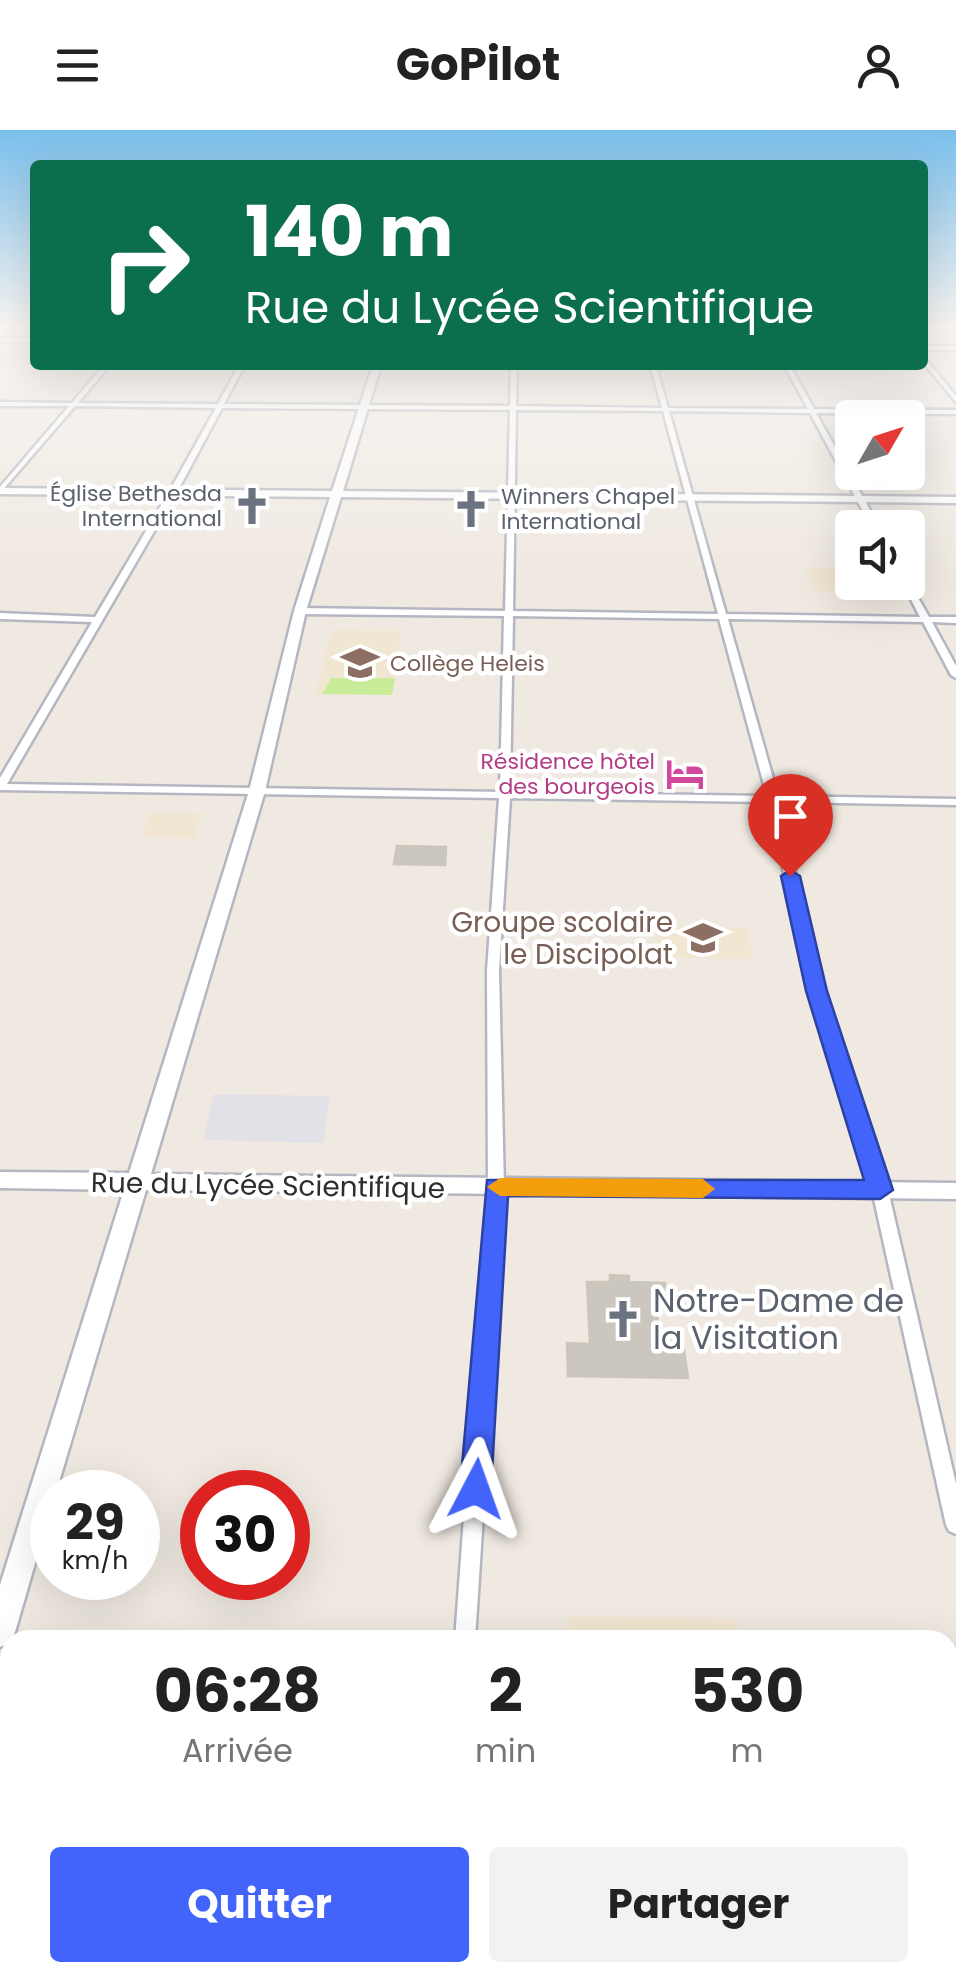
<!DOCTYPE html>
<html lang="fr">
<head>
<meta charset="utf-8">
<style>
	:root { --surface:#fff; --page:#f2f2f2; --text:#222; --muted:#767676; --accent:#4264fb }
	body { margin:0; font-family:Poppins,sans-serif; background:var(--page); color:var(--text); height:100vh; display:flex; flex-direction:column; font-size:38px; white-space:nowrap }
	* { box-sizing:border-box; margin:0 }
	p { font-size:32px; color:var(--muted) }
	.icon { flex:none; width:55px; height:55px; fill:none; stroke:currentColor; stroke-width:2; stroke-linecap:round; stroke-linejoin:round }
	.map { position:relative; flex:1; overflow:hidden }
	.side { position:absolute; left:0px; top:1500px; width:958px; height:352px; display:flex; flex-direction:column; background:var(--surface); border-radius:30px 30px 0 0; box-shadow:0 10px 40px #0002 }
	.side>* { flex:none }
	.banner { position:absolute; left:30px; top:30px; width:898px; height:210px; border-radius:10px; box-shadow:0 10px 40px #0002; background:#0b6e4f; color:#fff; overflow:hidden }
	.needle { width:65px; rotate:51deg }
	.tools { position:absolute; left:835px; top:270px; display:grid; gap:20px }
	.tools a { display:grid; place-items:center; width:90px; height:90px; border-radius:10px; background:var(--surface); box-shadow:0 10px 40px #0002; font-size:50px }
	.speed { position:absolute; left:30px; top:1340px; display:flex; gap:20px; font-size:50px; font-weight:700; text-align:center }
	.speed>* { display:grid; place-content:center; width:130px; height:130px; border-radius:50%; background:var(--surface); box-shadow:0 10px 40px #0002; line-height:1 }
	.speed small { font-size:25px; font-weight:400 }
	.speed .limit { border:15px solid #d22; background:#fff; color:#111 }
	.pin { position:absolute; display:grid; place-items:center; width:85px; height:85px; color:#fff; margin:-102px -42px; border-radius:50% 50% 50% 0; rotate:-45deg; box-shadow:0 0 10px #0007 }
	.pin .icon { rotate:45deg }
	.me { position:absolute; width:110px; margin:-55px; rotate:4deg; stroke-linejoin:round; filter:drop-shadow(0 0 8px #0008) }
	.turn { display:flex; align-items:center; gap:35px; height:210px; padding:0 50px; font-size:45px }
	.turn .icon { width:130px; height:130px; stroke-width:2.5 }
	.turn b { display:block; font-size:70px; line-height:85px }
	.eta { display:flex; justify-content:space-evenly; align-items:center; height:170px; text-align:center }
	.eta b { font-size:60px; font-weight:700; line-height:70px }
	.primary-button { display:flex; gap:20px; margin-top:auto; padding:20px 50px }
	.primary-button a { flex:1; height:115px; border-radius:10px; background:var(--accent); color:#fff; font-size:40px; font-weight:700; line-height:115px; text-align:center }
	.primary-button a+a { background:var(--page); color:var(--text) }
	header { display:flex; justify-content:space-between; align-items:center; height:130px; padding:0 50px; background:var(--surface); font-size:45px; font-weight:700 }
	.map>svg:first-child { display:block }
	.industrial { fill:#e3e1e8 }
	.education { fill:#f0e6d1 }
	.pitch { fill:#c9ec9a }
	.building { fill:#cbc7bf; stroke:#cbc5ba; stroke-width:2.5 }
	.lines { fill:none; stroke-linecap:round; stroke-linejoin:round }
	.street-casing { stroke:#b4b7c1; stroke-width:5 }
	.secondary-casing { stroke:#b4b7c1; stroke-width:5 }
	.street { fill:#fff; fill-rule:evenodd }
	.secondary { fill:#fff; fill-rule:evenodd }
	.route { fill:#4264fb; stroke:#2b41a3; stroke-width:2.5 }
	.slow { fill:#f59e0b }
	.labels { text-anchor:middle; stroke-width:9; stroke-linejoin:round; paint-order:stroke }
	.far-worship-label { font-size:22px; fill:#5b616d; stroke:#fff; text-anchor:end }
	.far-education-label { font-size:22px; fill:#785e54; stroke:#fff; text-anchor:start }
	.far-hotel-label { font-size:22px; fill:#b23c85; stroke:#fff; text-anchor:end }
	.education-label { font-size:28px; fill:#785e54; stroke:#fff; text-anchor:end }
	.street-label { font-size:28px; fill:#2e2e2e; stroke:#fff }
	.near-worship-label { font-size:32px; fill:#5b616d; stroke:#fff; text-anchor:start }
</style>
</head>
<body>
<header><svg class="icon" aria-label="menu" viewBox="0 0 24 24"><path d="M4 6h16M4 12h16M4 18h16"/></svg>GoPilot<svg class="icon" aria-label="person" viewBox="0 0 24 24"><circle cx="12" cy="8" r="4"/><path d="M4 21q1-7 8-7t8 7"/></svg></header>
<div class="map">
<svg width="956" height="1851" viewBox="0 0 956 1851">
	<rect width="100%" height="100%" fill="#efe9e1"/>
	<path class="industrial" d="M214 964 330 966 323 1013 203 1010Z"/>
	<path class="education" d="M805 437H852V452L878 453 883 462 816 461Z
		M331 500 401 501 392 565 316 564Z
		M151 683 202 684 194 708 142 707Z
		M655 796 747 798 753 829 658 827Z
		M569 1486 735 1489 739 1510H571Z"/>
	<path class="pitch" d="M331 548H395L392 565 322 564Z"/>
	<path class="building" d="M397 716 446 717 445 735 394 734Z
		M610 1145 629 1146V1152L665 1153 666 1165H655L660 1214H683L688 1248 568 1246 567 1213 590 1214 587 1152H610Z"/>
	<g class="lines">
		<g class="street-casing">
			<path id="street" d="M7 194H12L0 205V200Z
				M0 208H35V212H0Z
				M922 216H956V220H922Z
				M922 225 956 266V272L922 231Z
				M104 235H110L78 273 218 274 239 235H245L224 274 510 276 511 235H517L516 276 662 278 650 235H656L668 278 808 279 784 235H790L814 279 956 280V284L816 283 880 398H872L810 283 669 281 726 484 920 487 902 452H908V450L929 487H956V493L932 492 956 536V548L951 545 923 492 728 489 778 666 956 669V675L779 672 822 861 888 1060 956 1354V1404L949 1401 946 1395 872 1060 810 861 768 672 510 668 499 841 504 1057 475 1510H455L488 1057 487 841 499 668 0 660V648L92 492 0 489V483L95 487 169 362 216 278 75 276 0 363V357L69 276H0V272L72 273ZM222 278 510 280 505 481 300 478 296 481 300 484 504 486 500 662 7 654 177 362ZM516 280 663 281 718 484 513 481ZM513 486 719 489 767 666 510 662Z
				M0 1735 10 1736V1760L0 1759Z
				M948 1780 956 1781V1805L948 1804Z
				M433 1842H457V1851H433Z"/>
		</g>
		<g class="secondary-casing">
			<path id="secondary" d="M373 235H381L343 361 956 367V373L341 367 306 481 265 661 151 1044 956 1053V1069L146 1060 56 1362H52V1375L15 1502 10 1513 0 1517V1455L124 1060 0 1058V1042L129 1043 249 661 294 481 330 367 0 364V358L332 361Z"/>
		</g>
		<use href="#street" class="street"/>
		<use href="#secondary" class="secondary"/>
	</g>
	<linearGradient id="sky" x2="0" y2="1"><stop stop-color="#7abfeb"/><stop offset="0.43" stop-color="#f8f5f2"/><stop offset="1" stop-color="#f8f5f2" stop-opacity="0"/></linearGradient>
	<rect width="956" height="453" fill="url(#sky)"/>
	<path class="route" d="M790 740 800 746 827 861 893 1060 880 1069 508 1066 491 1359 487 1369 476 1373 464 1369 460 1359 487 1050H864L806 861 781 746Z"/>
	<path class="slow" d="M500 1048 703 1049 715 1059 703 1068 500 1066 487 1057Z"/>
	<defs>
		<g id="church-bare" transform="scale(3)"><path d="M-1.2-6h2.4v3.5h3.3v2.4h-3.3V6h-2.4V-.1h-3.3v-2.4h3.3Z" fill="#6b7280" stroke="#fff" stroke-width="2.5" paint-order="stroke"/></g>
		<g id="school-bare" transform="scale(3)"><path d="M0-5L7-2L0 1L-7-2ZM-4 1L0 2.5L4 1V4Q0 6-4 4Z" fill="#8d6e63" stroke="#fff" stroke-width="2.5" paint-order="stroke"/></g>
		<g id="hotel-bare" transform="scale(3)"><path d="M-6-4.5h1.5V1H6V5H4.5V3h-9V5H-6ZM-4 0a1.8 1.8 0 1 1 3.6 0ZM.5 0V-2.5h3Q6-2.5 6 0Z" fill="#d1479c" stroke="#fff" stroke-width="2.5" paint-order="stroke"/></g>
	</defs>
	<g fill-rule="evenodd">
		<use href="#church-bare" x="252" y="376"/>
		<use href="#church-bare" x="471" y="379"/>
		<use href="#school-bare" x="360" y="533"/>
		<use href="#hotel-bare" x="685" y="644"/>
		<use href="#school-bare" x="703" y="808"/>
		<use href="#church-bare" x="623" y="1189"/>
	</g>
	<g class="labels">
		<g class="far-worship-label">
			<text x="222" y="371">Église Bethesda<tspan x="222" dy="25">International</tspan></text>
			<text x="501" y="374" text-anchor="start">Winners Chapel<tspan x="501" dy="25">International</tspan></text>
		</g>
		<g class="far-education-label">
			<text x="390" y="541">Collège Heleis</text>
		</g>
		<g class="far-hotel-label">
			<text x="655" y="639">Résidence hôtel<tspan x="655" dy="25">des bourgeois</tspan></text>
		</g>
		<g class="education-label">
			<text x="673" y="802">Groupe scolaire<tspan x="673" dy="32">le Discipolat</tspan></text>
		</g>
		<g class="street-label">
			<text transform="translate(268 1055) rotate(1)" y="10">Rue du Lycée Scientifique</text>
		</g>
		<g class="near-worship-label">
			<text x="653" y="1182">Notre-Dame de<tspan x="653" dy="37">la Visitation</tspan></text>
		</g>
	</g>
</svg>
<div class="tools">
<a><svg class="needle" viewBox="-14 -14 28 28"><path d="M0-13l5 13h-10z" fill="#e53935"/><path d="M0 13l5-13h-10z" fill="#767676"/></svg></a>
<a><svg class="icon" aria-label="sound" viewBox="0 0 24 24"><path d="M4 9h4l5-4v14l-5-4H4zM17 9q2 3 0 6"/></svg></a>
</div>
<div class="speed"><div>29<small>km/h</small></div><div class="limit">30</div></div>
<div class="pin" style="left:790px;top:746px;background:#d93025"><svg class="icon" aria-label="arrive" viewBox="0 0 24 24"><path d="M6 21V4h12l-3 4 3 4H6"/></svg></div>
<svg class="me" style="left:476px;top:1359px" viewBox="-20 -20 40 40"><path d="M0-17L14 15 0 8-14 15z" fill="#4264fb" stroke="#fff" stroke-width="4"/></svg>
<div class="banner">
<div class="turn"><svg class="icon" aria-label="right" viewBox="0 0 24 24"><path d="M7 20v-9h11M14 6l5 5-5 5"/></svg><div><b>140 m</b>Rue du Lycée Scientifique</div></div>
</div>
<section class="side">
<div class="eta">
<div><b>06:28</b><p>Arrivée</p></div>
<div><b>2</b><p>min</p></div>
<div><b>530</b><p>m</p></div>
</div>
<div class="primary-button"><a>Quitter</a><a>Partager</a></div>
</section>
</div>
</body>
</html>
